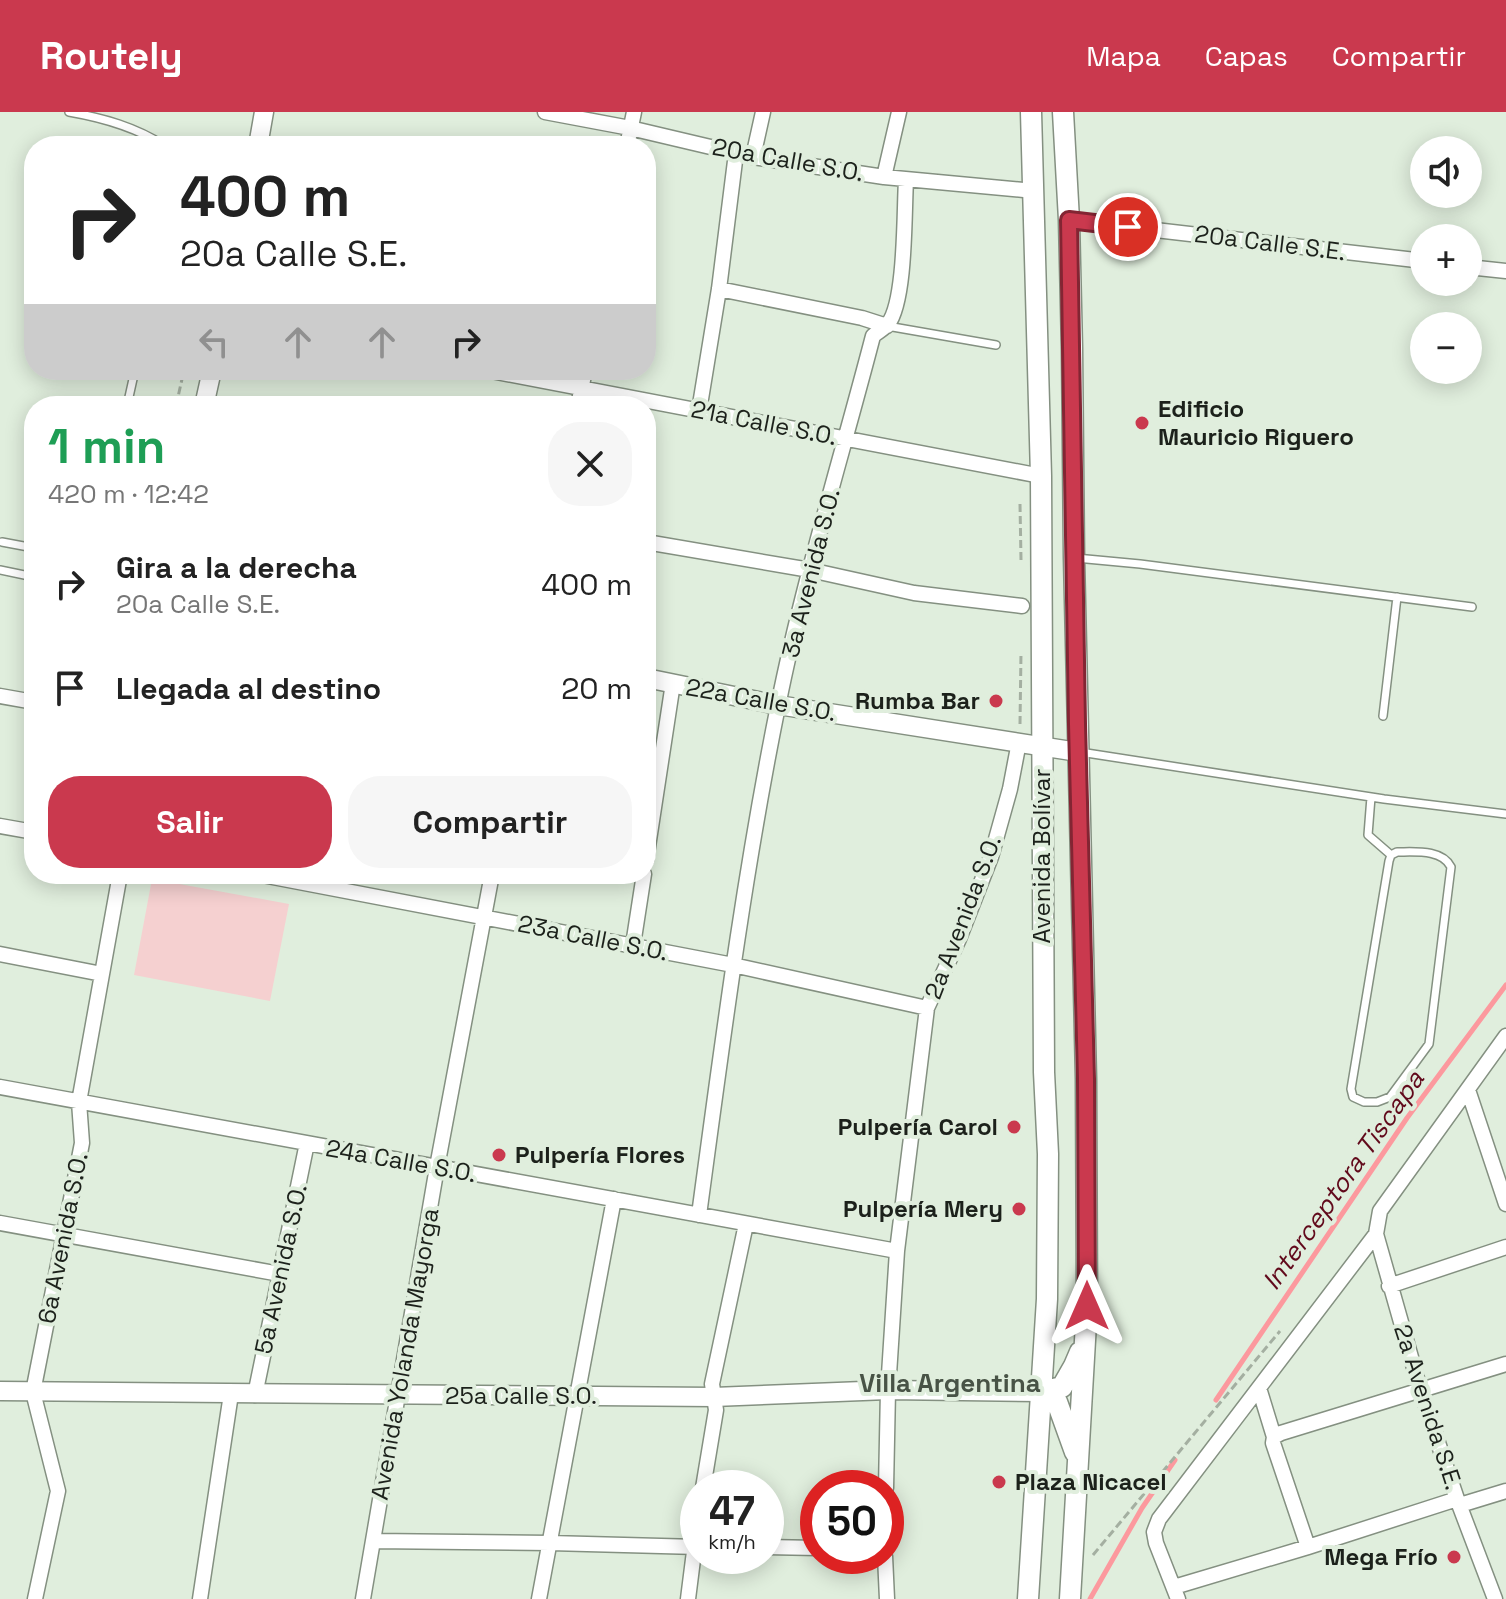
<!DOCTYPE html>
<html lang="es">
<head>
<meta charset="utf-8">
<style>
	:root { --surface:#fff; --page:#f6f6f6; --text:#222; --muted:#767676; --accent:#ca394e }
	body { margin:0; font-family:"Space Grotesk",sans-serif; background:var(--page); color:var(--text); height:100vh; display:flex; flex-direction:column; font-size:30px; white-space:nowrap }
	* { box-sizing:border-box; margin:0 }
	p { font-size:26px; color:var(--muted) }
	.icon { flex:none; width:44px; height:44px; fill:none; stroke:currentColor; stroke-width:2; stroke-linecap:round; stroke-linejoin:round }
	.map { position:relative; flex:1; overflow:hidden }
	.sheet { position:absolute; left:24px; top:284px; width:632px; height:488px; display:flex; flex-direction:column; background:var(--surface); border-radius:32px; box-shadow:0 4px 20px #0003 }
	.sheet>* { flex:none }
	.guide { position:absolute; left:24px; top:24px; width:632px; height:244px; border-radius:32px; box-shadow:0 4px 20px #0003; background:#fff; color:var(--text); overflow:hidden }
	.controls { position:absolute; left:1410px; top:24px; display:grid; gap:16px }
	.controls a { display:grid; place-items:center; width:72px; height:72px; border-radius:50%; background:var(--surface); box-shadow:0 4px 20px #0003; font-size:40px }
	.speed { position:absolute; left:680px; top:1358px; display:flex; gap:16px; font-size:40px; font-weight:700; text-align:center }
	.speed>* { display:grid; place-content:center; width:104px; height:104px; border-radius:50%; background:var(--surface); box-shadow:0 4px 20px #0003; line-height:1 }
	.speed small { font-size:20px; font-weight:400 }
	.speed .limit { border:12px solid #d22; background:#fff; color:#111 }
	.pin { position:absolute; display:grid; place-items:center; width:68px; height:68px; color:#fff; margin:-34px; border:4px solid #fff; border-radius:50%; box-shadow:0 2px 8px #0007 }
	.me { position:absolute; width:88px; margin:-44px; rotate:0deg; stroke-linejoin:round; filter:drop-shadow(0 0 6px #0008) }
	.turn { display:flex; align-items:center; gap:28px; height:168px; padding:0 24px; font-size:36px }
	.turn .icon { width:104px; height:104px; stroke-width:2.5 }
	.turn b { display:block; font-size:56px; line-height:68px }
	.lanes { display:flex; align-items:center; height:76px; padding:0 24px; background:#0003; justify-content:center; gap:40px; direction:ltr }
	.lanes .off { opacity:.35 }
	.round { display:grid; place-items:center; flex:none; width:84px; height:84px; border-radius:32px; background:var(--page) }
	.summary { display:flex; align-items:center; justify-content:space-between; height:136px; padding:0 24px }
	h1 { font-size:48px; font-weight:700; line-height:60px; color:#1e9e55 }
	.button { display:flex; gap:16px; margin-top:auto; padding:16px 24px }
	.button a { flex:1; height:92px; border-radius:32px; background:var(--accent); color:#fff; font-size:32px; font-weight:700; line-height:92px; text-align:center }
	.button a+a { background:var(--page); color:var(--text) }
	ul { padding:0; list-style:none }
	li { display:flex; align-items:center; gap:24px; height:104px; padding:0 24px }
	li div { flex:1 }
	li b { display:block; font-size:30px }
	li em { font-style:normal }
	header { display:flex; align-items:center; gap:48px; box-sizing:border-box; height:112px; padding:0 40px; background:var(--accent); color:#fff }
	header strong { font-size:38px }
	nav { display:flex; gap:44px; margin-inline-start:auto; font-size:28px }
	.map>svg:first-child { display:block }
	.pitch { fill:#f5d0d0 }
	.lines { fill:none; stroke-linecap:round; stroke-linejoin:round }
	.stream { stroke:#fc999e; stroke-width:5 }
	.service-casing { stroke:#849081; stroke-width:10 }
	.minor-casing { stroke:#849081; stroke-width:17 }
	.tertiary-casing { stroke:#849081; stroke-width:21 }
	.secondary-casing { stroke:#849081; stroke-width:23 }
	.path { stroke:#a4afa1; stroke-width:3; stroke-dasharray:8 4; stroke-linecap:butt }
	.service { stroke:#fff; stroke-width:7 }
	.minor { stroke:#fff; stroke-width:14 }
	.tertiary { stroke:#fff; stroke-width:18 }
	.secondary { stroke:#fff; stroke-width:20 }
	.route-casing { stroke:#832533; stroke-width:20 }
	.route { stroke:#ca394e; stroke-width:14 }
	.poi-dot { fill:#ca394e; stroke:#e0eedd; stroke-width:3 }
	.labels { text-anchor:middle; stroke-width:8; stroke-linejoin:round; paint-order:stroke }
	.street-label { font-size:24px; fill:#1c211b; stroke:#e0eedd }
	.poi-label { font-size:24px; font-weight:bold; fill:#1c211b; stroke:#e0eedd; text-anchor:end }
	.water-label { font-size:26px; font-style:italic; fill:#61091b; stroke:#e0eedd }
	.neighbourhood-label { font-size:26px; font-weight:bold; fill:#485346; stroke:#e0eedd }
</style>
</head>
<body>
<header>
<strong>Routely</strong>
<nav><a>Mapa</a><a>Capas</a><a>Compartir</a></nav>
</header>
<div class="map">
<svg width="1506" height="1487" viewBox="0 0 1506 1487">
	<rect width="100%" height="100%" fill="#e0eedd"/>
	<path class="pitch" d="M152 767 289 792 270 889 134 863Z"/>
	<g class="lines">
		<path class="stream" d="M1216 1288 1407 1006 1506 873
			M1090 1487 1142 1396 1175 1348"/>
		<g class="service-casing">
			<path id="service" d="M69 0C104 6 136 15 165 34
				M887 214 996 233
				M127 294 135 258
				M2 430 34 436
				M1076 446 1140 452 1472 495
				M0 458 34 465
				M1383 604 1397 485
				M1080 640 1384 687 1506 702
				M1371 685 1368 723 1391 743
				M1397 740C1415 740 1442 737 1451 755L1429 932 1390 985 1377 990H1364L1353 985 1351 977 1389 749 1391 743Z"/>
		</g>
		<g class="minor-casing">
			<path id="minor" d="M545 0 630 16 753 45 884 65 1034 79
				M627 34 634 0
				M753 45 763 0
				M884 65 899 0
				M1069 108 1424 149
				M1468 155 1506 159
				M719 177 862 206 887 214
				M486 258 1041 364
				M578 294 585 258
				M699 299 719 177 736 41
				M646 430 810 458 914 481 1022 494
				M0 584 34 590
				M0 714 34 720
				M646 748 673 571
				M257 762 733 853 927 896
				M633 833 644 762
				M0 842 102 862
				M0 975 897 1139
				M1468 978 1506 1092
				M699 1103C722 933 744 762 778 594 803 469 841 347 873 224 877 220 884 217 888 212 906 189 904 100 906 68
				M0 1111 280 1162
				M1389 1174 1506 1135
				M1259 1276 1274 1325 1273 1331 1308 1435
				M255 1283 307 1031
				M1274 1325 1281 1321 1506 1252
				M703 1376 716 1298 712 1272 746 1112
				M886 1376 888 1278 897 1139 927 896 959 827 991 745 1010 677 1019 630
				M1460 1393 1506 1379
				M373 1429 550 1431 698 1435
				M766 1435 818 1436
				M885 1444 887 1487
				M1174 1475 1308 1435 1457 1387
				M35 1487 58 1379 33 1280 82 1031 79 990 120 762
				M200 1487 231 1282
				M363 1487 437 1055 492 762
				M539 1487 614 1087
				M688 1487 698 1408
				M1178 1487 1156 1431 1154 1420 1159 1407 1376 1122
				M1495 1487 1457 1387 1420 1277 1376 1122 1380 1099 1506 924"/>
		</g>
		<g class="tertiary-casing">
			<path id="tertiary" d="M258 34 264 0
				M204 294 212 258
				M646 566 778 593 1078 640
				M0 1279 714 1285 888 1278 1041 1280"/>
		</g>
		<g class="secondary-casing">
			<path id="secondary" d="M1063 0 1069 108 1072 237 1074 446 1086 967 1087 1194 1070 1487
				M1041 1280 1057 1290 1075 1340
				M1041 1280 1062 1275 1074 1254 1080 1240
				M1028 1487 1047 1187 1048 1042 1044 960 1041 364 1031 0"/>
		</g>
		<path class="path" d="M176 294 184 258
			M1020 392 1021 448
			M1020 612 1021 540
			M1093 1443 1280 1219"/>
		<use href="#service" class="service"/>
		<use href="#minor" class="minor"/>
		<use href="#tertiary" class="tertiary"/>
		<use href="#secondary" class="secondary"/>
	</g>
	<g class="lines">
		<g class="route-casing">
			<path id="route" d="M1087 1194 1086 967 1077 612 1069 108 1128 115"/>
		</g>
		<use href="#route" class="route"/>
	</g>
	<g class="poi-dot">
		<circle cx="1142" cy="311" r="8"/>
		<circle cx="996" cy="589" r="8"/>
		<circle cx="1014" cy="1015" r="8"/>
		<circle cx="499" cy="1043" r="8"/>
		<circle cx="1019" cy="1097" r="8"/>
		<circle cx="999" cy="1370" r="8"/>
		<circle cx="1454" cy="1445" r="8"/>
	</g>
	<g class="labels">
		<g class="street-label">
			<text transform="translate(788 48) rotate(10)" y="8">20a Calle S.O.</text>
			<text transform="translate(1270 131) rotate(7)" y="8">20a Calle S.E.</text>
			<text transform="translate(764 311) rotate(11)" y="8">21a Calle S.O.</text>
			<text transform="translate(811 461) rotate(-76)" y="8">3a Avenida S.O.</text>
			<text transform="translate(761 588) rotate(10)" y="8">22a Calle S.O.</text>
			<text transform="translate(1042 744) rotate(-90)" y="8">Avenida Bolívar</text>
			<text transform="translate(963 805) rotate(-69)" y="8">2a Avenida S.O.</text>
			<text transform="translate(593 826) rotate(11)" y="8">23a Calle S.O.</text>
			<text transform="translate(401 1049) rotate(10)" y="8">24a Calle S.O.</text>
			<text transform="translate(63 1126) rotate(-79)" y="8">6a Avenida S.O.</text>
			<text transform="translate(281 1157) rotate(-78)" y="8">5a Avenida S.O.</text>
			<text transform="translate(405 1242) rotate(-80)" y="8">Avenida Yolanda Mayorga</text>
			<text x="521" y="1292">25a Calle S.O.</text>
			<text transform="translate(1428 1295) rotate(72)" y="8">2a Avenida S.E.</text>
		</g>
		<g class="poi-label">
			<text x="1158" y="305" text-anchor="start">Edificio<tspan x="1158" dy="28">Mauricio Riguero</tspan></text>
			<text x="980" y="597">Rumba Bar</text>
			<text x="998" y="1023">Pulpería Carol</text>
			<text x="515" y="1051" text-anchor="start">Pulpería Flores</text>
			<text x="1003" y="1105">Pulpería Mery</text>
			<text x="1015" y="1378" text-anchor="start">Plaza Nicacel</text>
			<text x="1438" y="1453">Mega Frío</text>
		</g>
		<g class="water-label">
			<text transform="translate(1343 1068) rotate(-55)" y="9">Interceptora Tiscapa</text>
		</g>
		<g class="neighbourhood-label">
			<text x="950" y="1280">Villa Argentina</text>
		</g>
	</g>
</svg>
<div class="controls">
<a><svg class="icon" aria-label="sound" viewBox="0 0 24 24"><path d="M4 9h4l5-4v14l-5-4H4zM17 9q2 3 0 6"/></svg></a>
<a>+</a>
<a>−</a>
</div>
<div class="speed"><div>47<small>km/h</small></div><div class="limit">50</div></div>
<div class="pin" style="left:1128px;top:115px;background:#d93025"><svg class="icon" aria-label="arrive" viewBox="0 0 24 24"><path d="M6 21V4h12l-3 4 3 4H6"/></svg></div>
<svg class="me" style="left:1087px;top:1194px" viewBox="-20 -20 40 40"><path d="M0-17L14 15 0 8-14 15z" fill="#ca394e" stroke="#fff" stroke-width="4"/></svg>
<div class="guide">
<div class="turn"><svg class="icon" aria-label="right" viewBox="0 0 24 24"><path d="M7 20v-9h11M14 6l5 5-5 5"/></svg><div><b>400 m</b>20a Calle S.E.</div></div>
<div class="lanes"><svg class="icon off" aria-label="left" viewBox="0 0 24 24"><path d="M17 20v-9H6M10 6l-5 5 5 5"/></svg><svg class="icon off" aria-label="ahead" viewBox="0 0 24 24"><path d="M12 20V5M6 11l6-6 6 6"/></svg><svg class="icon off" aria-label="ahead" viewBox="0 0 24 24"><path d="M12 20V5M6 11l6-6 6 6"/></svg><svg class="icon" aria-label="right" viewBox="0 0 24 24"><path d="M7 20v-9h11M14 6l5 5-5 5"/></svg></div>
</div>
<section class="sheet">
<div class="summary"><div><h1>1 min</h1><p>420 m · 12:42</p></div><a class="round"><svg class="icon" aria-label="close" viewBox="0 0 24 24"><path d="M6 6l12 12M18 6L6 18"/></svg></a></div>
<ul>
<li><svg class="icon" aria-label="right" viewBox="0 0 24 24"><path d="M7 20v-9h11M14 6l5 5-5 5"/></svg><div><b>Gira a la derecha</b><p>20a Calle S.E.</p></div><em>400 m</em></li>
<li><svg class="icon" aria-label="arrive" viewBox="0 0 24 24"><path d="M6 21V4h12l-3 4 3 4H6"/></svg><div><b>Llegada al destino</b></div><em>20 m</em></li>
</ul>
<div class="button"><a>Salir</a><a>Compartir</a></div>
</section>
</div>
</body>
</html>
